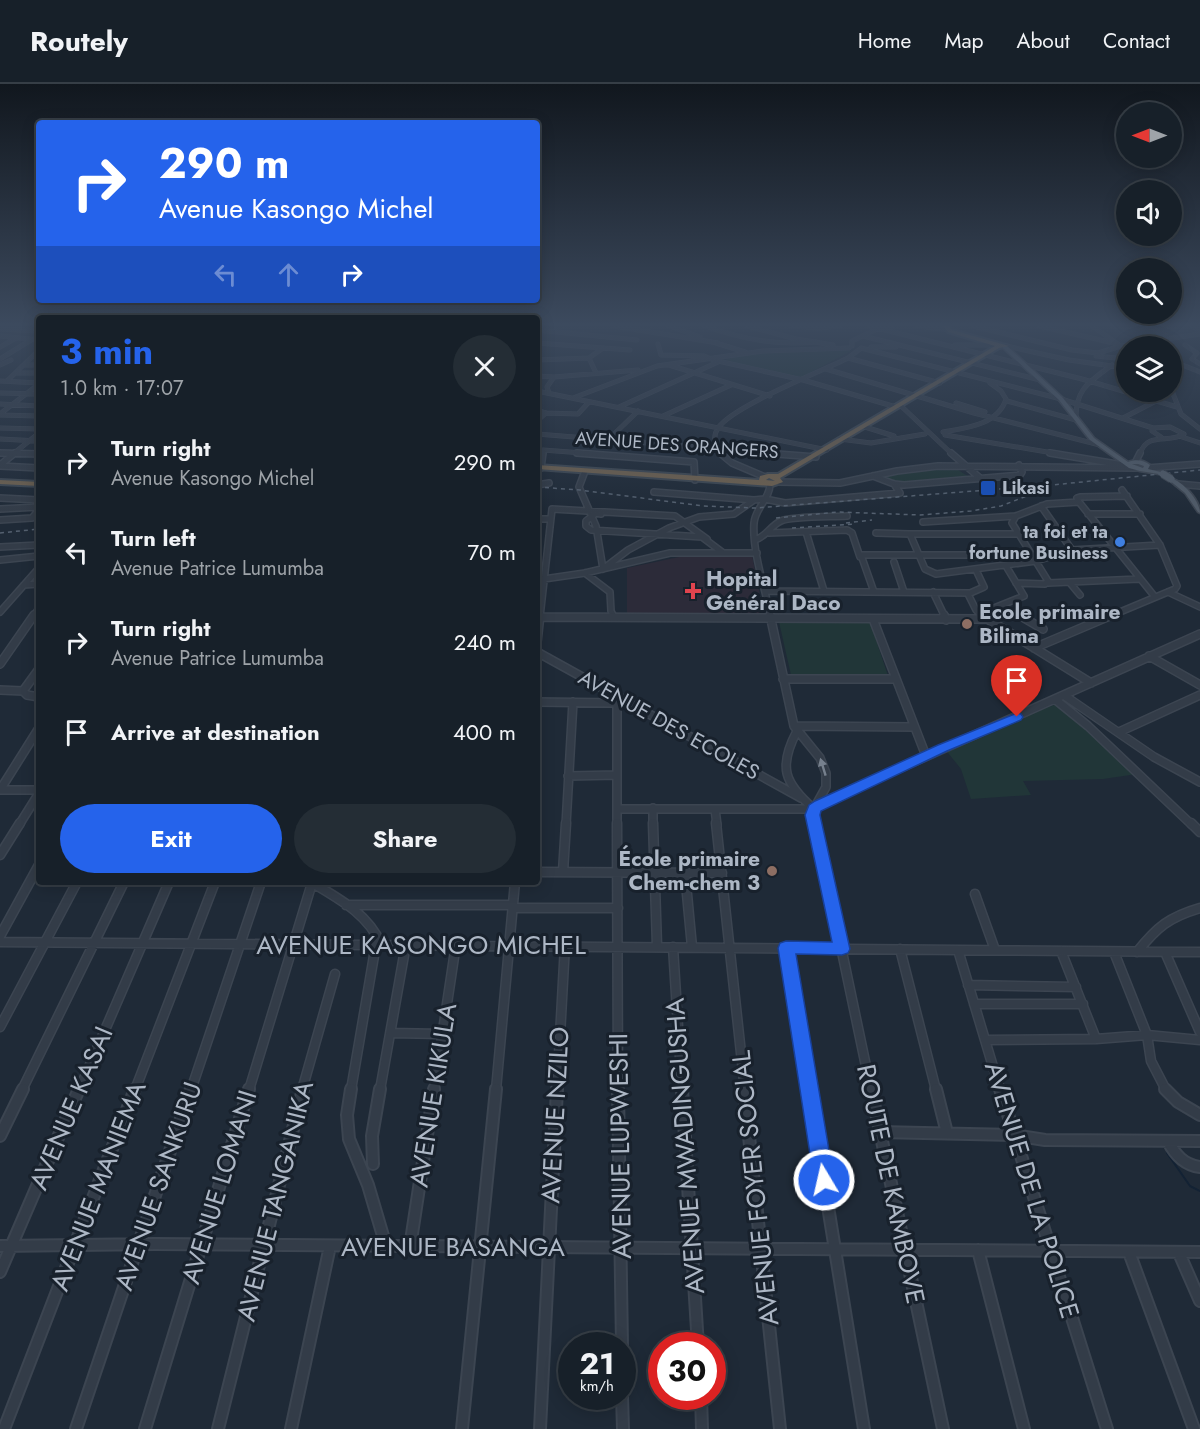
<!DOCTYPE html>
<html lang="en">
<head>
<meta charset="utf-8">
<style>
	:root { --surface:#172029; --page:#242d35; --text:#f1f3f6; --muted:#9ea3a8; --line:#363e46; --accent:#2563eb }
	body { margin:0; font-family:Jost,sans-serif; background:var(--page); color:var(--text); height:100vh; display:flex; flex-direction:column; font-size:22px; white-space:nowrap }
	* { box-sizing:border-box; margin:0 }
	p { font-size:20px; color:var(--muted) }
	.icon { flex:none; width:33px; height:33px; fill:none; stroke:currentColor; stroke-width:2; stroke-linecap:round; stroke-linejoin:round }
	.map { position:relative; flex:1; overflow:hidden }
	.side { position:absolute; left:36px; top:231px; width:504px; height:570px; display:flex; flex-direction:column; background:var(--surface); border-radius:6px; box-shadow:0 3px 15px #0003,0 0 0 2px var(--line) }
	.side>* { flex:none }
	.top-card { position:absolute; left:36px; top:36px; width:504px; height:183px; border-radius:6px; box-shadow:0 3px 15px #0003,0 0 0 2px var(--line); background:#2563eb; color:#fff; overflow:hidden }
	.needle { width:39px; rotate:270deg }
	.tools { position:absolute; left:1116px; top:18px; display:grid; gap:12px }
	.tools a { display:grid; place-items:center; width:66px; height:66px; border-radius:50%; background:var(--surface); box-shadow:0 3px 15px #0003,0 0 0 2px var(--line); font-size:30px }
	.speed { position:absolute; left:558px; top:1248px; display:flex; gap:12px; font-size:30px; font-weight:700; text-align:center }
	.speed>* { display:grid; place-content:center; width:78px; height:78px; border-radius:50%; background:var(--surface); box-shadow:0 3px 15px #0003,0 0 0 2px var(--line); line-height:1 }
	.speed small { font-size:15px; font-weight:400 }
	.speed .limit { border:9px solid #d22; background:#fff; color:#111 }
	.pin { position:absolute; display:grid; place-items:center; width:51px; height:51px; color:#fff; margin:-62px -26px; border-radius:50% 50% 50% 0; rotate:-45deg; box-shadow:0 0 6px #0007 }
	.pin .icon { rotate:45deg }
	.me { position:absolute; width:66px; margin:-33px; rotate:351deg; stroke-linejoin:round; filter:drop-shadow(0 0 4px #0008) }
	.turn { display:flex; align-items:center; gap:21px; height:126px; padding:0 24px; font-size:27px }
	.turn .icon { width:78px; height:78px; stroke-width:2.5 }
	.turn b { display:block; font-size:42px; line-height:51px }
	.lanes { display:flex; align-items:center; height:57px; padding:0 24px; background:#0003; justify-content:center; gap:30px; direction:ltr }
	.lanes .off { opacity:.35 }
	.round { display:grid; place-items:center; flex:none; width:63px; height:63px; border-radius:32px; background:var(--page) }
	.headline { display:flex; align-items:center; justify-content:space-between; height:102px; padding:0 24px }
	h1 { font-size:36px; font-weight:700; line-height:45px; color:var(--accent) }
	.primary-button { display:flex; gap:12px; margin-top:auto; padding:12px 24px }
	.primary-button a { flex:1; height:69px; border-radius:36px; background:var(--accent); color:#fff; font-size:24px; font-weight:700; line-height:69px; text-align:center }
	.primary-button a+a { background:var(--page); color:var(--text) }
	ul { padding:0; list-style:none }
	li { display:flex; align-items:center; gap:18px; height:90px; padding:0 24px }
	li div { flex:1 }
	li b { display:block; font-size:22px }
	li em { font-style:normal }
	header { display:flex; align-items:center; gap:36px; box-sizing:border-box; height:84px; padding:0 30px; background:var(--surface); border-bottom:2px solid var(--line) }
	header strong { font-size:28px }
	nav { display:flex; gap:33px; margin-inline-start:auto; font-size:21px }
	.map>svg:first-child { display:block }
	.medical { fill:#2c2b39 }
	.green { fill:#213638 }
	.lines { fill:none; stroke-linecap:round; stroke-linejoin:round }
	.stream { stroke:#132234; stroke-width:2 }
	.minor-far4-casing { stroke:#3c4551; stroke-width:5 }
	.minor-far3-casing { stroke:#3c4551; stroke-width:8 }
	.minor-far2-casing { stroke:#3c4551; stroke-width:10 }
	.minor-far1-casing { stroke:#3c4551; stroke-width:11 }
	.minor-casing { stroke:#3c4551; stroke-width:14 }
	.major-casing { stroke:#3c4551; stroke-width:3 }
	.highway-casing { stroke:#3d4752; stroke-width:4 }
	.minor-far4 { stroke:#333c48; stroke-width:4 }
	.minor-far3 { stroke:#333c48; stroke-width:5 }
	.minor-far2 { stroke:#333c48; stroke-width:7 }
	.minor-far1 { stroke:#333c48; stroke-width:8 }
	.minor { stroke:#333c48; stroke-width:10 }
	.major { fill:#505b68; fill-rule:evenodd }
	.highway { fill:#6e6150; fill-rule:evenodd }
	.rail { stroke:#54606f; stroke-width:1.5; stroke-dasharray:4 4; stroke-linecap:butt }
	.major-bridge-casing { stroke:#3c4551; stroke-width:9; stroke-linecap:butt }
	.major-bridge { stroke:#505b68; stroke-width:7 }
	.oneway { fill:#76808d }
	.route { fill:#2563eb; stroke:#184099; stroke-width:1.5 }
	.transit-dot { fill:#1a4fb4; stroke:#18212c; stroke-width:2 }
	.shop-dot { fill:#3f7fe0; stroke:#18212c; stroke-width:2 }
	.health-dot { fill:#e0444e; stroke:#18212c; stroke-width:2 }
	.education-dot { fill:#8d6e63; stroke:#18212c; stroke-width:2 }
	.labels { text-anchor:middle; stroke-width:6; stroke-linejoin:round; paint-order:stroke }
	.far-street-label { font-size:18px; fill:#adb7c5; stroke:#18212c }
	.far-poi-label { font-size:18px; font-weight:bold; fill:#adb7c5; stroke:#18212c; text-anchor:start }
	.poi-label { font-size:21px; font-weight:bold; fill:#adb7c5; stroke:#18212c; text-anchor:start }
	.street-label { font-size:21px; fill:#adb7c5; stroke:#18212c }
	.near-street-label { font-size:26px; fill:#adb7c5; stroke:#18212c }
</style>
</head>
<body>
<header>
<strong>Routely</strong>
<nav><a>Home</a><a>Map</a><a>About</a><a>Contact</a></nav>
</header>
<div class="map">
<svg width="1200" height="1345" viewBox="0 0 1200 1345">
	<rect width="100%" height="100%" fill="#1f2a37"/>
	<path class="medical" d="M752 471 764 531H627V484L679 473Z"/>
	<path class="green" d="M840 265 851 267 802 293H794L731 278 726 275 762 267Z
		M952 382 969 393 893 398 878 392Z
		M779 538H870L888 592 791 591Z
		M1059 619 1137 690 1103 695 1023 697 1031 711 971 715 961 685 944 664Z"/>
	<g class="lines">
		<path class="stream" d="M1167 1069 1190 1102 1200 1107"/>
		<g class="minor-far4-casing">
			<path id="minor-far4" d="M614 242 718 259
				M669 242 700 253
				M705 242C742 255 777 262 816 258
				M747 242 796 255 833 261
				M791 242 819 244 841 242
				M869 242 1082 295 1177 323
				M917 242 951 246
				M973 242 1072 266 1098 269 1121 262 1200 250
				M1039 242 1118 260
				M1092 242 1115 258
				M1148 242 1170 254
				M1192 242 1200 247
				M0 245 39 247
				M537 246 637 256
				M0 252 39 256
				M863 252 1040 296
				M537 259 630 266
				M716 259 745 268
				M955 261H996
				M1185 261 1197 269 1192 275 1200 280
				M852 262V257L879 244 892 242
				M1006 262 1069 276 1126 284
				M0 263 16 254
				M871 263H896
				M861 264 1061 315 1153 344
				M1096 272 1126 275
				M848 274 940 299
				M0 275 31 256
				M537 276 589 274
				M718 277 803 296 896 323
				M1172 277 1200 288
				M0 281 11 276
				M25 281H39
				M669 281 770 312
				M826 285 974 329 1100 361
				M17 289H39
				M596 289 589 274 603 264
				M537 292 554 293
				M0 297 39 299
				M7 297 39 266
				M537 307 827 366
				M1172 307 1181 330 1200 345
				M0 309 39 310
				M549 309 547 303 554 293 638 286
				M573 314 657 282 763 267 849 264
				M1007 317 1076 336C1075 305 1089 298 1112 281
				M956 319 985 328
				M0 320 39 322
				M900 321 952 370
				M619 323 718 278 704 272 661 271 658 260
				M537 326 546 329 578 330 589 318
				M0 330 39 300
				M0 331 39 332
				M663 332 731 301
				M1123 334 1156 317
				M537 337 546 329
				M865 343 894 352
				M0 344 39 345
				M943 348C966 344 998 341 1006 315L1001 307 990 299
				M537 350 782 370
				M945 351 1059 370
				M1182 353 1200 359
				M0 355 39 357
				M840 355 871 359 925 350
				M608 356 638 327
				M0 369 39 370
				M13 370 39 349
				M543 370V366L596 370
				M721 370C715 363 712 353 718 344 733 322 820 288 848 274L860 265
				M1140 370C1147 347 1169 360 1184 350L1170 343 1153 344 1152 347 1161 353"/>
		</g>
		<g class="minor-far3-casing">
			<path id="minor-far3" d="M0 369 39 370
				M577 369 694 378 695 396
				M720 369 732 379 765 393
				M764 369 816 373
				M951 369 980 394
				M1050 369 1123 381
				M1136 377 1140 369
				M0 381 15 369
				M0 382 39 384
				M541 384 543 369
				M1147 384 1200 380
				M585 387 579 403 596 442 603 485
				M873 392 894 400 904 401 1020 391 1022 388 1019 381
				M779 398 840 399 897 387 938 382 1135 384
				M770 400C770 415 755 424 754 439 752 467 765 505 771 533
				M1178 400 1200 402
				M537 401 549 399
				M654 408 754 416
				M0 414 39 416
				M1079 418 1155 513
				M1079 418 1077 414 1080 413 1127 412
				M1041 422 1072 466
				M0 425 39 423
				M601 430 596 429 586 437V442L591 446 702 453 722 468
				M1088 430H1140
				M1016 432 1012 439 1048 497 1045 500 1016 499
				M537 435H550
				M0 436 32 434 39 426
				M923 438 1016 432 1047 420 1079 418
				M806 448 824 507
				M769 449 847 446 852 449 860 473
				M876 449 910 450
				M1020 450H910L925 485 936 490 1036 477 1072 466 1160 461
				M755 456C767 452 770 442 781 437 792 432 832 433 847 432
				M0 463 39 461
				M0 476 39 472
				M894 478 904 508
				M603 485 628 466 669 444 699 433 734 430 754 416 765 415 785 419 900 409 894 400
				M976 486 984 503 968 510 976 526 983 533
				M585 489 610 508 611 527 614 533
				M537 496 585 489 670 469H757
				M1048 499 1139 495
				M1070 499 1080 511
				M24 501 39 500
				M765 507 969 509
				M874 508 861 471H1033
				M933 508 945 533
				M1168 508 1200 523
				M1002 522 1021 533
				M0 528 39 484
				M979 530 1024 512 1006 482
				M33 533 39 524
				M540 533 552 425 675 432 707 455
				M1108 533 1175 505 1177 502 1160 461 1122 406"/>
		</g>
		<g class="minor-far2-casing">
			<path id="minor-far2" d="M770 531 794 642 820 674 826 689V703L816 721
				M944 531 946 536
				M981 531 1091 599
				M1019 531 1043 545
				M537 533 985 535
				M873 535 926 672
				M537 558 540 531
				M1034 564 1112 531
				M537 568 801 714
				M1149 572 1200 601
				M0 580 34 531
				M783 595H895
				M0 606 23 607 27 611 39 613
				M23 607 39 585
				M1065 612 1154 673 1200 698
				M1056 616 1088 642 1192 741
				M537 618 617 619
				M794 642 914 643
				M39 644 0 706H39
				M797 647C778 683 784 699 814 725
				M1119 648 1200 611
				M568 692 617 691
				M653 724V741
				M617 725H814
				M715 725 717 741
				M19 741 39 709
				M566 741 573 618
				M617 741V619L621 614
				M815 741 813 731 820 720 1200 550"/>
		</g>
		<g class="minor-far1-casing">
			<path id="minor-far1" d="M617 739 618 1006
				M653 739 657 862
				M716 739 745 1006
				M815 739 871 1006
				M1191 739 1200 748
				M0 771 20 739
				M537 788 722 789
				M563 788 566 739
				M685 789 692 863
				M311 798C339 815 367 829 381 860
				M975 810 995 866
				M346 821H512
				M512 824H618
				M0 852 39 781
				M0 858 1200 868
				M673 863 682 1006
				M786 864 809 1006
				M900 865 936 1006
				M958 866 1000 1006
				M1061 867 1096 955
				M1114 868 1147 951 1151 977 1166 1006
				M1137 868C1157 843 1169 833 1200 824
				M1165 868 1200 948
				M968 901 1076 903
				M974 920H1083
				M0 943 77 798
				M391 949 443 950
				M985 956 1096 955 1147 951 1200 956
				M22 1006 124 798
				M79 1006 169 798
				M135 1006 215 798
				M191 1006 261 798
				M249 1006 312 799
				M302 1006 335 890
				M351 1006 376 860
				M380 1006 406 860
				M434 1006 456 860
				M496 1006 515 798
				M557 1006 565 861"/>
		</g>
		<g class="minor-casing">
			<path id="minor" d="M351 1005 347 1031 349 1055 368 1101 386 1162
				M618 1005 622 1262
				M682 1005 698 1262
				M744 1005 780 1345
				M809 1005 864 1345
				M871 1005 943 1345
				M936 1005 947 1049
				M1000 1005 1107 1345
				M1165 1005 1178 1018 1200 1031
				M879 1048 1014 1051 1045 1056 1200 1057
				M0 1052 23 1005
				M1168 1057C1175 1071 1184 1081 1200 1083
				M373 1080 372 1052 380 1005
				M0 1162 155 1160 1200 1168
				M410 1163 434 1005
				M978 1166 1024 1345
				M1129 1168 1194 1345
				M1179 1169 1200 1217
				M0 1188 79 1005
				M622 1312 623 1345
				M701 1312 702 1345
				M4 1345 135 1005
				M76 1345 191 1005
				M145 1345 249 1005
				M218 1345 303 1005
				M291 1345 330 1162
				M462 1345 496 1005
				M540 1345 557 1005"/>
		</g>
		<g class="major-casing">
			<path id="major" d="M1003 262H1007L1063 314 1094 354 1128 378C1136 375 1144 376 1150 381L1148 385 1165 389V391L1140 387 1129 384 1090 356 1059 316 1003 264ZM1132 380H1138L1144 382 1143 384Z
				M1169 394C1181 395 1200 416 1200 429L1198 428 1185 409 1169 396Z"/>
		</g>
		<g class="highway-casing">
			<path id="highway" d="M943 242H949L952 246 1009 262 999 264 780 394 783 398 772 402 537 385V381L759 396 760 392 768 390H778L995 262 948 248ZM769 394 775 397 766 396Z
				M0 396 39 398V402L0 400Z"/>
		</g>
		<use href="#minor-far4" class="minor-far4"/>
		<use href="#minor-far3" class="minor-far3"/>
		<use href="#minor-far2" class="minor-far2"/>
		<use href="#minor-far1" class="minor-far1"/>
		<use href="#minor" class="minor"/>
		<use href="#major" class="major"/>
		<use href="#highway" class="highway"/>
		<path class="rail" d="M537 403 580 406 703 422 755 424 1052 401 1200 386
			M776 434 838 428 920 431 971 427 1001 422 1042 406
			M846 439 872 436
			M792 444 854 440
			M0 449 39 445"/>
		<g class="major-bridge-casing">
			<path id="major-bridge" d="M1163 390 1171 395"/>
		</g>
		<use href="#major-bridge" class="major-bridge"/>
	</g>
	<defs><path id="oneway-solid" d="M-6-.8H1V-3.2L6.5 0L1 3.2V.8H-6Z" transform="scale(1.5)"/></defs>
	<use class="oneway" href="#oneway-solid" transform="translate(823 683) rotate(-107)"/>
	<linearGradient id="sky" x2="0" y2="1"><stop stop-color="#11171e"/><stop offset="0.56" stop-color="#3c4a5e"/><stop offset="1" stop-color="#3c4a5e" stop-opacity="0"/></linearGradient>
	<rect width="1200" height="430" fill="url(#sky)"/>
	<path class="route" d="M1017 629 1021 630 1023 633 1021 636 947 667 821 727 820 731 850 865 848 869 842 871 796 870 834 1096 831 1103 824 1105 817 1103 814 1096 778 864 780 859 786 857 832 858 805 731 809 721 815 717 938 661Z"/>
	<rect class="transit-dot" x="980" y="396" width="16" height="16" rx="3"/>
	<circle class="shop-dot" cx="1120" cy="458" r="6"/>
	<path class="health-dot" d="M690 498h6v6h6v6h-6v6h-6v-6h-6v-6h6z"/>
	<g class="education-dot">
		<circle cx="967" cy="540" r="6"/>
		<circle cx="772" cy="787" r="6"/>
	</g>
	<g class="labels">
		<g class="far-street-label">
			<text transform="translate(677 361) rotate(4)" y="6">AVENUE DES ORANGERS</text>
		</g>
		<g class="far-poi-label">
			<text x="1002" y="410">Likasi</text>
			<text x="1108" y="454" text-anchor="end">ta foi et ta<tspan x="1108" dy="21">fortune Business</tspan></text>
		</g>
		<g class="poi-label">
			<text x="706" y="502">Hopital<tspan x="706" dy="24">Général Daco</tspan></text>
			<text x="979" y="535">Ecole primaire<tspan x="979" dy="24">Bilima</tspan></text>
			<text x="760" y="782" text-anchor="end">École primaire<tspan x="760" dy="24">Chem-chem 3</tspan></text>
		</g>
		<g class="street-label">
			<text transform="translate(669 641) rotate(29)" y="7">AVENUE DES ECOLES</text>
		</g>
		<g class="near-street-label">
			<text x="421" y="870">AVENUE KASONGO MICHEL</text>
			<text transform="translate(433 1011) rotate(-81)" y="9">AVENUE KIKULA</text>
			<text transform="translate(71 1024) rotate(-67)" y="9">AVENUE KASAI</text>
			<text transform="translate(555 1031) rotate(-87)" y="9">AVENUE NZILO</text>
			<text transform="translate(620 1062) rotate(-91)" y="9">AVENUE LUPWESHI</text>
			<text transform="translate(685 1062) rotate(-94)" y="9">AVENUE MWADINGUSHA</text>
			<text transform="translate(891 1100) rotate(78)" y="9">ROUTE DE KAMBOVE</text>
			<text transform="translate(98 1102) rotate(-69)" y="9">AVENUE MANIEMA</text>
			<text transform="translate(158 1102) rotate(-71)" y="9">AVENUE SANKURU</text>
			<text transform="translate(219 1103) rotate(-73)" y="9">AVENUE LOMANI</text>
			<text transform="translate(755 1104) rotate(-96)" y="9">AVENUE FOYER SOCIAL</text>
			<text transform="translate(1032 1106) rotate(73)" y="9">AVENUE DE LA POLICE</text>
			<text transform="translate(275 1117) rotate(-76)" y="9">AVENUE TANGANIKA</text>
			<text x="453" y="1172">AVENUE BASANGA</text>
		</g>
	</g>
</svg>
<div class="tools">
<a><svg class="needle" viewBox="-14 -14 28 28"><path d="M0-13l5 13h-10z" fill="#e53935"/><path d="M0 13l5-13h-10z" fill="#9ea3a8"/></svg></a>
<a><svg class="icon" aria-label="sound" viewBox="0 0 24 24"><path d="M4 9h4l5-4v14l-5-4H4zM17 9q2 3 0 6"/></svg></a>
<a><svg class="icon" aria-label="search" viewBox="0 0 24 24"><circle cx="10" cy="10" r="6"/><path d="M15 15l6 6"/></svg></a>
<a><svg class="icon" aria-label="layers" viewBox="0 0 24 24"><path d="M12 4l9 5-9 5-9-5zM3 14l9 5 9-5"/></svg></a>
</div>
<div class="speed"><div>21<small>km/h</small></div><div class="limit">30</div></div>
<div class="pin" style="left:1017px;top:633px;background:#d93025"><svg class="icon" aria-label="arrive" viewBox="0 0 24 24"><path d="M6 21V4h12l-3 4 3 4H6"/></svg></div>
<svg class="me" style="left:824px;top:1096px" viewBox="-20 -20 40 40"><circle r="17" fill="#2563eb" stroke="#fff" stroke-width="3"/><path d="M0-11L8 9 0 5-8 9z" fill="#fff"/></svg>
<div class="top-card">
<div class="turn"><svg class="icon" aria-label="right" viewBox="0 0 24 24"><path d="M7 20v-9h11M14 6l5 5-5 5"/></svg><div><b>290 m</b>Avenue Kasongo Michel</div></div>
<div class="lanes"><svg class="icon off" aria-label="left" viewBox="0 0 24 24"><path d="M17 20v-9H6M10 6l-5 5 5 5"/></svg><svg class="icon off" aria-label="ahead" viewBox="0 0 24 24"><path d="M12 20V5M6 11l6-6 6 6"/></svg><svg class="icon" aria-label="right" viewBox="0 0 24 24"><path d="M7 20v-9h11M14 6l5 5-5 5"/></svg></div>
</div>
<section class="side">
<div class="headline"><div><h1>3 min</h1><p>1.0 km · 17:07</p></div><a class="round"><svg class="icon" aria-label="close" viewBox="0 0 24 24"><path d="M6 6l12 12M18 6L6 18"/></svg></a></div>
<ul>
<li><svg class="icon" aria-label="right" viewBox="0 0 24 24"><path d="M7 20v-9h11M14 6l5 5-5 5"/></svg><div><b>Turn right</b><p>Avenue Kasongo Michel</p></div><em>290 m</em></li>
<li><svg class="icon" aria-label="left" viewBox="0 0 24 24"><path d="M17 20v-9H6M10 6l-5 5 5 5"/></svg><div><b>Turn left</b><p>Avenue Patrice Lumumba</p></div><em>70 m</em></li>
<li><svg class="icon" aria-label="right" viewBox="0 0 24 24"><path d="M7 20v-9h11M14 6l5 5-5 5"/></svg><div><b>Turn right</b><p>Avenue Patrice Lumumba</p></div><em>240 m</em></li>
<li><svg class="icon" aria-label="arrive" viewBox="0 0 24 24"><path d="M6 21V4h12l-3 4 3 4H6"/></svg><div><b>Arrive at destination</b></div><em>400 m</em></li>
</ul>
<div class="primary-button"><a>Exit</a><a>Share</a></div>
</section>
</div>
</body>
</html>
